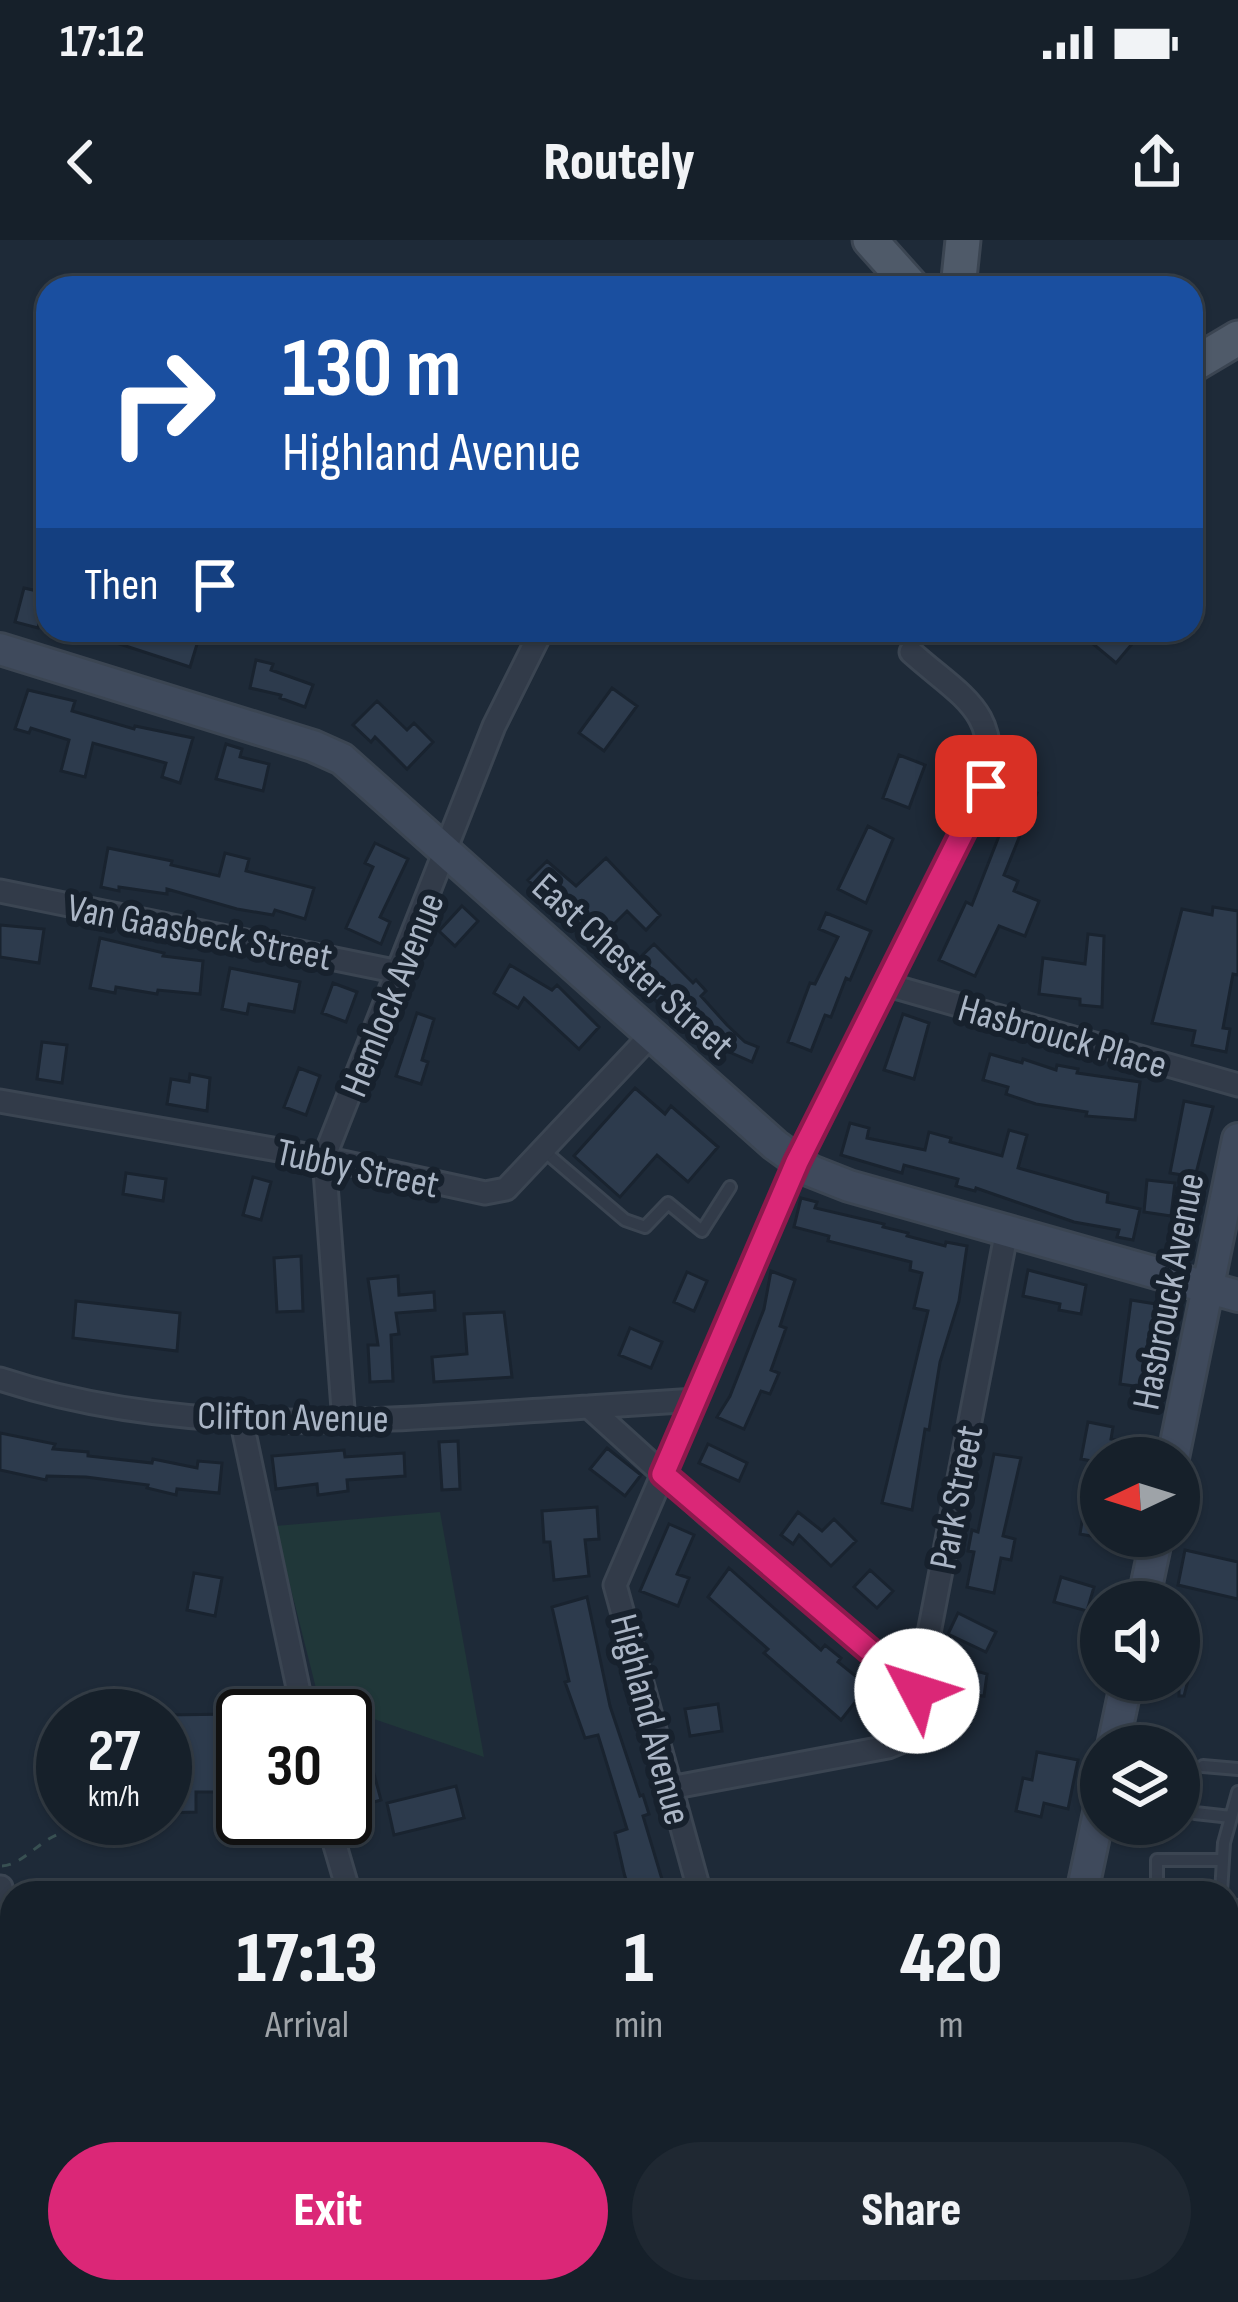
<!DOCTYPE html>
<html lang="en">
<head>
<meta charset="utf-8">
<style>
	:root { --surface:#16202a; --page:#1f2832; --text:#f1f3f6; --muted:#9ea3a8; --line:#353e47; --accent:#db2777 }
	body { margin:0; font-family:"Sofia Sans Condensed",sans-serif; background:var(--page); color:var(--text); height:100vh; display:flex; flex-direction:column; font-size:45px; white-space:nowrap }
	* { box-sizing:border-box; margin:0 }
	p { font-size:39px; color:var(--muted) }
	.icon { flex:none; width:66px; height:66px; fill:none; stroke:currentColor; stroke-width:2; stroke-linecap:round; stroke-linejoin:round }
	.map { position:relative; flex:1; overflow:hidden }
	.side { position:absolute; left:0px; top:1641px; width:1239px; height:423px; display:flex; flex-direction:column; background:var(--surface); border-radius:36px 36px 0 0; box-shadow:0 3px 9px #0004,0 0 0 3px var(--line) }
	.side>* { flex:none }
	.top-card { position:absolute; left:36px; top:36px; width:1167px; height:366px; border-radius:36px; box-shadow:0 3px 9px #0004,0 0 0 3px var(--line); background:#1a4fa0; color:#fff; overflow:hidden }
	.needle { width:78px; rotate:266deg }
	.buttons { position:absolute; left:1080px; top:1197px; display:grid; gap:24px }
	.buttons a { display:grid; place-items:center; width:120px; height:120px; border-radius:50%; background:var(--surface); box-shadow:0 3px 9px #0004,0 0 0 3px var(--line); font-size:60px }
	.speed { position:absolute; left:36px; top:1449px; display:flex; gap:24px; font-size:60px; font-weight:700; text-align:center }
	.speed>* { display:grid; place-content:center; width:156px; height:156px; border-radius:50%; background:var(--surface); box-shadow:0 3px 9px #0004,0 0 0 3px var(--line); line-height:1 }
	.speed small { font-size:30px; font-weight:400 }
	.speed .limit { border:6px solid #111; border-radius:18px; background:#fff; color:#111 }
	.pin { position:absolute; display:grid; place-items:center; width:102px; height:102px; color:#fff; margin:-51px; border-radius:24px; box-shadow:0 6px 18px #0006 }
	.me { position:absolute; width:132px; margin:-66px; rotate:310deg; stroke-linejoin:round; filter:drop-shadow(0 0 9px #0008) }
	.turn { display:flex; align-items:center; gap:42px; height:252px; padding:0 48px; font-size:54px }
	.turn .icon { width:156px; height:156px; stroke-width:2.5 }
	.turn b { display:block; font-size:84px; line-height:102px }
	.then { display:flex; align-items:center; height:114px; padding:0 48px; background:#0003; gap:24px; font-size:45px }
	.eta { display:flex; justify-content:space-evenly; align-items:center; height:204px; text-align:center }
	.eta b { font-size:72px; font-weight:800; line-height:84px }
	.primary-button { display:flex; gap:24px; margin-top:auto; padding:24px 48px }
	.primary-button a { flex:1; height:138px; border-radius:72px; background:var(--accent); color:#fff; font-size:48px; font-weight:800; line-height:138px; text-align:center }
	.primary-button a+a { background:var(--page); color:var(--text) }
	.status { display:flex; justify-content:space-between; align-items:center; height:84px; padding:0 60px; background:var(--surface); direction:ltr }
	.status svg { height:33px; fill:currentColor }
	header { display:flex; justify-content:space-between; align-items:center; height:156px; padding:0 48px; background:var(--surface); font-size:54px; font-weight:800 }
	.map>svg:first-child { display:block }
	.green { fill:#203739 }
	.building { fill:#2d3b4d; stroke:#19232f; stroke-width:3 }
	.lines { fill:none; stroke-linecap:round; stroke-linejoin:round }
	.lane-casing { stroke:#3b4552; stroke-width:16 }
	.street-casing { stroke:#3b4552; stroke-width:27 }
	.secondary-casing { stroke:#3b4552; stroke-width:36 }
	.primary-casing { stroke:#3b4552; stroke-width:39 }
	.path { stroke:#385052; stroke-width:3; stroke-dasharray:9 9; stroke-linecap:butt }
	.lane { stroke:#323b49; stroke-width:10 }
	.street { stroke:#323b49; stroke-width:21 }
	.secondary { stroke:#3f4a5c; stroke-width:30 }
	.primary { stroke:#4f5a69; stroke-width:33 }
	.route-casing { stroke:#8e194d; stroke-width:30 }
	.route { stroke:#db2777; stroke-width:21 }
	.labels { text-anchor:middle; stroke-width:12; stroke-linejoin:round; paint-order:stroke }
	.street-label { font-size:39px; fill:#abb6c6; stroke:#17212d }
</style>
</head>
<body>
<div class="status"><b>17:12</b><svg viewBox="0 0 49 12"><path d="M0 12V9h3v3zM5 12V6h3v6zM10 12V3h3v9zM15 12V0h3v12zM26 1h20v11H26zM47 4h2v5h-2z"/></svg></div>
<header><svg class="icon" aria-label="back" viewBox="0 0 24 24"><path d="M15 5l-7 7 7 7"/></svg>Routely<svg class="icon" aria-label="share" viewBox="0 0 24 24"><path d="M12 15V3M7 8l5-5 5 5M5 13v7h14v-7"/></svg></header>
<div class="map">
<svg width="1238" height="2062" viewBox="0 0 1238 2062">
	<rect width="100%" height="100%" fill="#1e2a38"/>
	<path class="green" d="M440 1272 484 1517 319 1460 275 1286Z"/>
	<path class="building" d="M24 348 46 353 38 388 15 382Z
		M90 390H165L198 401 190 427 89 394Z
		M1103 390H1127L1137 398 1116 423 1092 403Z
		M256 420 273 424 271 430 313 445 305 467 280 458 281 455 250 448Z
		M612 448 637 466 604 511 579 493Z
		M28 450 75 461 72 471 134 489 135 486 193 498 180 543 162 537 166 523 93 503 85 537 61 531 69 500 31 488 29 493 15 489Z
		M377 461 407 490 414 483 433 502 407 529 375 497 371 502 353 485Z
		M226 504 242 509 240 517 269 524 263 551 216 539Z
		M899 515 925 525 909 568 883 558Z
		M1019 545 1037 553 1004 635 1018 641 1014 651 1039 661 1025 696 999 686 975 736 939 720 966 662 972 665Z
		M868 586 893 599 866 663 838 649Z
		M375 603 408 619 380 677 390 682 381 704 346 688 373 627 365 623Z
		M108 608 172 621 171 625 219 636 225 613 249 619 246 631 314 648 305 679 275 670 273 675 237 669 167 649V654L119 647V651L101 647Z
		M606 618 660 675 646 690 627 671 597 701 545 649 541 653 528 640 547 621 576 646Z
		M462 666 478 681 455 706 439 691Z
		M1213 667 1238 671V735L1233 734 1223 788 1230 789 1226 812 1192 805 1195 791 1152 783 1182 669 1212 675Z
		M826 673 871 691 850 740 846 738 831 777 825 775 811 811 788 802 810 743 815 744 838 697 819 689Z
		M0 685 44 689 39 723 0 717Z
		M1088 694 1104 696 1102 767 1080 765V759L1039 754 1043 718 1085 724Z
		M100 698 164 713 163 716 203 721 200 754 158 750 157 754 116 747 115 753 90 748Z
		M654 704 693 743 696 740 706 751 701 756 727 785 745 802 758 807 752 822 727 811 723 815 661 758 657 762 627 730Z
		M510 725 552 750 557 745 599 787 579 809 524 758 518 768 494 753Z
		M230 728 300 742 294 772 249 764 247 774 222 769Z
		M333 743 357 752 346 782 322 773Z
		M417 773 434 779 422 820 428 822 421 844 396 836Z
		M903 774 929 783 914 839 884 830Z
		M42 802 67 805 62 843 37 839Z
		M990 814 1022 823 1023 819 1056 830 1057 825 1078 829 1077 833 1140 842 1135 880 1086 876 1087 872 1036 864 1006 854 1008 847 983 840Z
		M299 828 320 836 306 875 284 867Z
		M190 834 210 838 207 871 167 864 171 839 189 842Z
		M635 848 665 874 671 866 718 907 688 942 657 915 620 957 574 916Z
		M1184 861 1213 867 1195 937 1170 933Z
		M850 883 869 888 867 898 925 910 929 892 951 898 950 902 1002 916 1009 890 1027 895 1018 928 1108 953 1107 962 1140 969 1133 1000 1117 997 1119 990 1074 982 976 948 975 951 956 946 958 939 904 925 902 933 841 915Z
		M126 933 166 939 163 961 123 954Z
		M253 937 271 942 261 980 243 975Z
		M1147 940 1175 943 1171 976 1144 972Z
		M801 958 817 962 815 968 884 984 883 987 908 993 907 996 945 1006 946 1002 967 1006 959 1061 940 1122 929 1190 925 1189 912 1270 882 1263 928 1071 914 1068 922 1033 910 1030 911 1022 828 1001 829 996 794 987Z
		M301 1016 303 1071 277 1072 274 1018Z
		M1028 1030 1086 1045 1081 1074 1059 1070 1060 1064 1023 1056Z
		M771 1031 795 1040 780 1086 786 1088 771 1130 779 1133 770 1154 761 1151 744 1189 717 1177 730 1156 764 1069Z
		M687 1032 707 1041 694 1071 674 1062Z
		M398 1036 399 1055 434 1052 435 1070 396 1073 399 1094 391 1095 393 1141 370 1142 368 1105H378L368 1039Z
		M1131 1060 1162 1065 1159 1086 1156 1085 1148 1148 1120 1144Z
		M76 1061 180 1073 177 1111 73 1098Z
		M504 1072 512 1137 434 1142 432 1117 467 1114 464 1074Z
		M630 1088 662 1102 651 1128 619 1115Z
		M1088 1182 1113 1187 1111 1199 1133 1203 1130 1218H1101V1298L1080 1294 1092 1221 1081 1219Z
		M0 1193 55 1204 53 1209 88 1212V1216L152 1223 153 1219 197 1228 198 1221 222 1223 219 1253 177 1249 176 1255 147 1248 148 1245 86 1237 47 1236 46 1240 0 1230Z
		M458 1201 460 1249 442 1250 439 1202Z
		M708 1204 747 1223 739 1241 699 1223Z
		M607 1208 641 1235 625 1256 590 1229Z
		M344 1210 345 1217 404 1213 405 1236 347 1240 348 1251 318 1255 317 1244 276 1249 272 1216Z
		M994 1214 1021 1218 1003 1296 1015 1299 1011 1320 1001 1318 994 1353 967 1347 974 1312 968 1311 972 1290 978 1292Z
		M597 1267 599 1299 585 1300 589 1336 554 1340 550 1302H544L542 1271Z
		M798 1272 822 1291 834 1279 856 1301 831 1326 799 1295 793 1304 781 1295Z
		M669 1284 694 1295 677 1334 689 1338 678 1366 640 1351Z
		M1185 1310 1238 1322V1359L1178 1345Z
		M729 1328 821 1410 825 1405 841 1418 838 1422 868 1446 841 1480 764 1413 768 1409 708 1357Z
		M870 1330 893 1351 877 1368 854 1347Z
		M194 1333 222 1338 215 1376 187 1370Z
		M1061 1337 1094 1347 1087 1371 1054 1362Z
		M587 1357 610 1466 640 1556 643 1555 649 1574 643 1576 664 1646 640 1653H630L624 1633 615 1593 627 1589 598 1495 585 1498 565 1442 569 1441 552 1367Z
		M958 1373 996 1392 986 1412 948 1394Z
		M1179 1375 1195 1378 1190 1415 1194 1416 1184 1456H1179Z
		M958 1426 987 1434 984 1456 955 1453Z
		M718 1464 722 1491 690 1496 685 1469Z
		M236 1474V1517H243V1552H196V1572L165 1573V1475Z
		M348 1492 359 1527 371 1523 381 1560 350 1569 345 1553V1493Z
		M1037 1512 1078 1520 1068 1569 1044 1563 1041 1577 1016 1571 1023 1538 1032 1540Z
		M456 1546 464 1578 394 1595 387 1563Z"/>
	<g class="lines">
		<g class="lane-casing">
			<path id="lane" d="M543 910 625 980 645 987 668 963 702 991 730 947
				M1203 1526 1238 1529
				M1195 1573 1231 1577
				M1157 1653V1620H1222
				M1221 1653 1224 1603 1238 1552
				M1227 1667 1238 1666
				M1227 1942 1234 1952 1235 1976 1227 1983
				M999 2062 1003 2052
				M1034 2062 1037 2052"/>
		</g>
		<g class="street-casing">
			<path id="street" d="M0 651 399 732
				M888 745 1238 845
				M0 861 324 918 485 953 506 949 652 794
				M0 1139C191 1202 392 1179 589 1167L708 1275 917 1451
				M589 1167 696 1160
				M344 1182 324 918 494 486 542 390
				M242 1183 304 1476
				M670 1548 888 1507 905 1500 910 1491 1007 990
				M327 1578 349 1653
				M1 1647 12 1776
				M700 1653 615 1345 797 922 985 546C1002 471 961 457 911 412
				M360 2052 381 2062
				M766 2052 769 2062
				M231 2062 236 2052
				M701 2062 708 2052
				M1173 2062 1177 2052"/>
		</g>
		<g class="secondary-casing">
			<path id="secondary" d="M0 409 313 506 342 519 775 905 811 931 849 946 1238 1056
				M1173 1218 1238 899
				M1143 1362 1157 1296
				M1113 1506 1127 1440
				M1082 1653 1101 1563
				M1227 1699 1238 1698
				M0 2061 16 2052
				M954 2062 958 2052"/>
		</g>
		<g class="primary-casing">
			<path id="primary" d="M870 0 913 48
				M958 48 963 0
				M1191 126 1238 98"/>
		</g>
		<path class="path" d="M2 1626C22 1625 39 1601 59 1594"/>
		<use href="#lane" class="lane"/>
		<use href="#street" class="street"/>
		<use href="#secondary" class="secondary"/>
		<use href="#primary" class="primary"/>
	</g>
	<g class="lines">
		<g class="route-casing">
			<path id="route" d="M917 1451 663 1234 797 922 986 546"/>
		</g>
		<use href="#route" class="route"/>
	</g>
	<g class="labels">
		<g class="street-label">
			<text transform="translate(200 691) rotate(11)" y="14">Van Gaasbeck Street</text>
			<text transform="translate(634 725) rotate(42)" y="14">East Chester Street</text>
			<text transform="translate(391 754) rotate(-68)" y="14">Hemlock Avenue</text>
			<text transform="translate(1063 795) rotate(16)" y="14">Hasbrouck Place</text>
			<text transform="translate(358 927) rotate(12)" y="14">Tubby Street</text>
			<text transform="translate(1167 1051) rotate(-79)" y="14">Hasbrouck Avenue</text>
			<text transform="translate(293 1176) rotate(1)" y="14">Clifton Avenue</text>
			<text transform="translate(955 1257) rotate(-79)" y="14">Park Street</text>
			<text transform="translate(652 1479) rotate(75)" y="14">Highland Avenue</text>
		</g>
	</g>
</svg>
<div class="buttons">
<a><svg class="needle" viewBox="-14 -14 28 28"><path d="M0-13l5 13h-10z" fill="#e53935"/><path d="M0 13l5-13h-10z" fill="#9ea3a8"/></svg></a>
<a><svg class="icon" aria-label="sound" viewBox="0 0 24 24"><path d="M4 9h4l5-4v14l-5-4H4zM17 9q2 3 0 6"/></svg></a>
<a><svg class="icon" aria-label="layers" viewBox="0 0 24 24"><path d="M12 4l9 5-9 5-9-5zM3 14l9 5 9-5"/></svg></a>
</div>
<div class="speed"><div>27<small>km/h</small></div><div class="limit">30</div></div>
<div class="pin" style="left:986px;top:546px;background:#d93025"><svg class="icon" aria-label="arrive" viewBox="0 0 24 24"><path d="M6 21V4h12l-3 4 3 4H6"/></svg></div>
<svg class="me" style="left:917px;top:1451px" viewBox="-20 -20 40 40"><circle r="19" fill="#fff"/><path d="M0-13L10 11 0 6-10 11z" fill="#db2777"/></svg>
<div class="top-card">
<div class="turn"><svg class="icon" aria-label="right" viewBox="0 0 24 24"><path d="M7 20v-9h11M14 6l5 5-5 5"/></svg><div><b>130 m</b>Highland Avenue</div></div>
<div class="then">Then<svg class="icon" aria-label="arrive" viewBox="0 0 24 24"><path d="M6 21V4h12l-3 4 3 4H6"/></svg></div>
</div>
<section class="side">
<div class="eta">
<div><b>17:13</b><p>Arrival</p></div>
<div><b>1</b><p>min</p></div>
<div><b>420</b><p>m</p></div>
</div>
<div class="primary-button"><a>Exit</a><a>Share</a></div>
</section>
</div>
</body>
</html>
